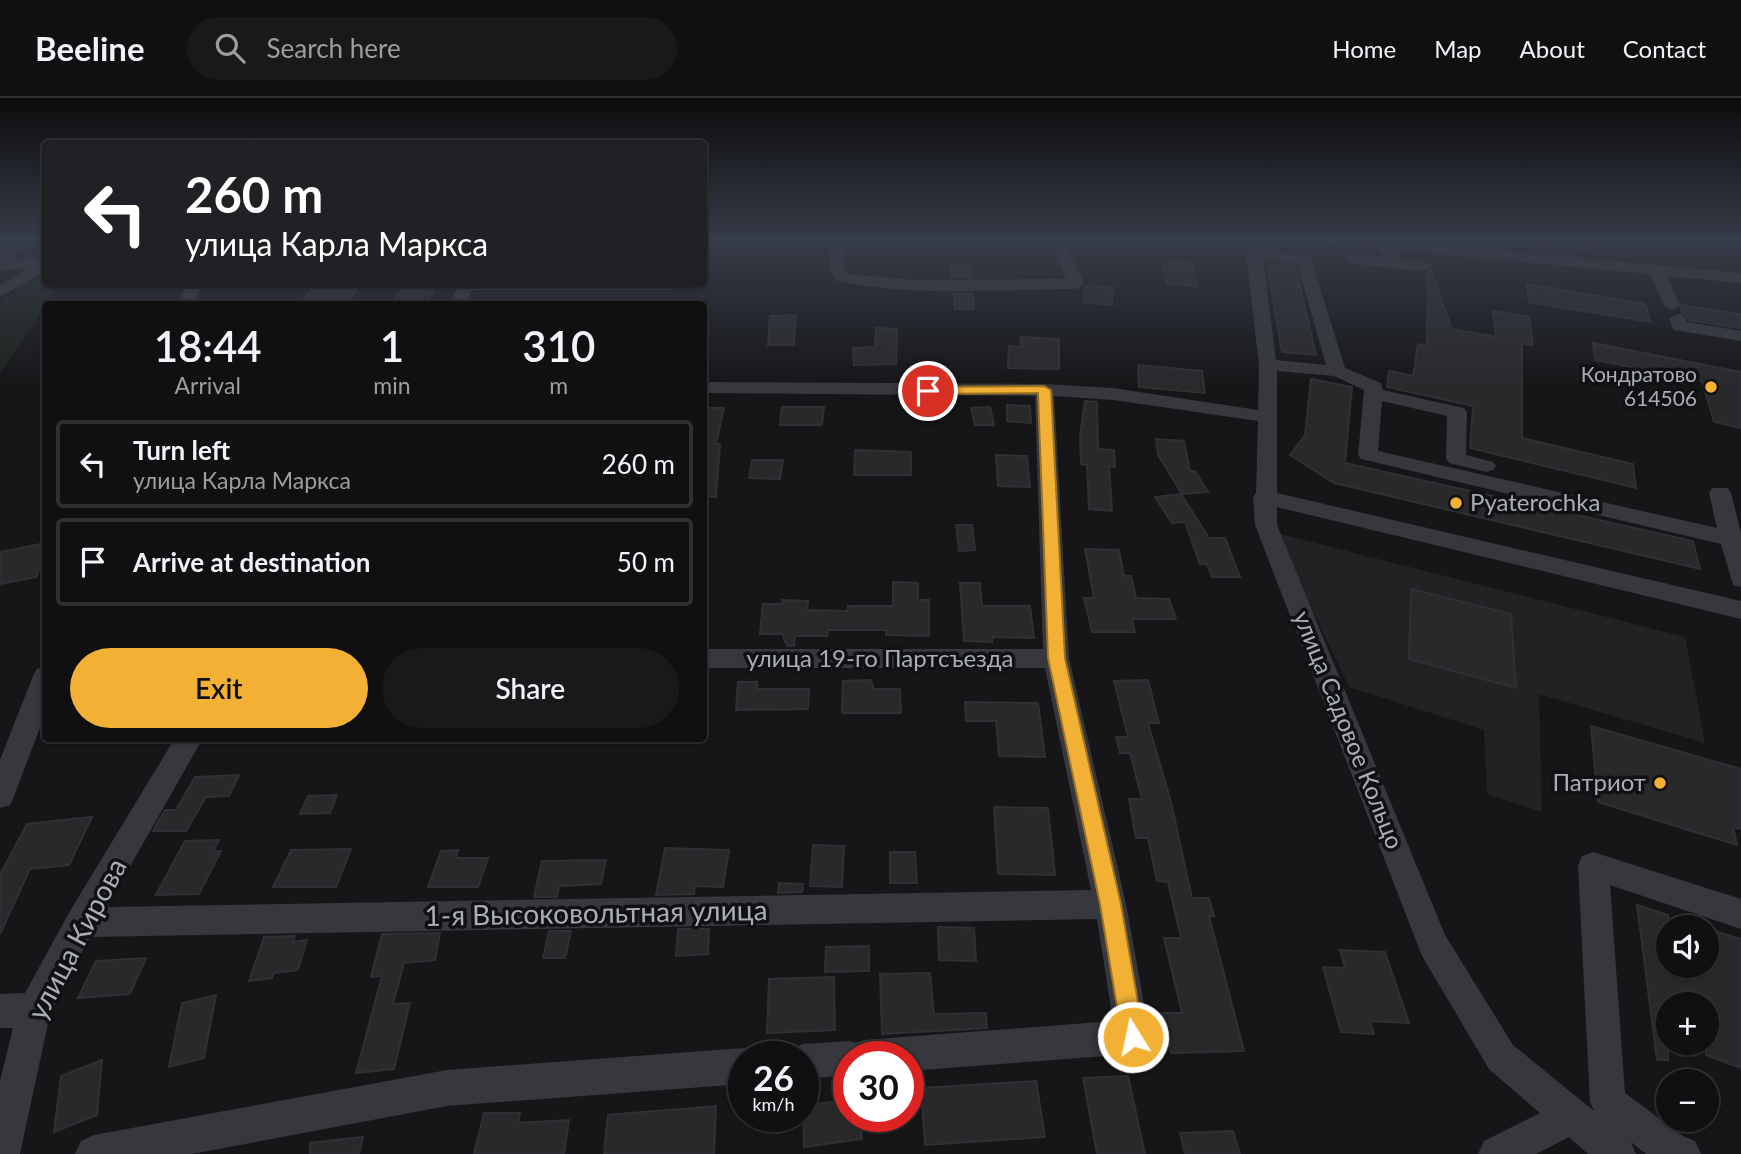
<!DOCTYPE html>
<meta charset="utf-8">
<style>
body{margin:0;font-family:Lato,sans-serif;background:#19191b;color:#f1f3f6;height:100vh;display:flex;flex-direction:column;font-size:26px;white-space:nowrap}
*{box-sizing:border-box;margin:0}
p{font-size:23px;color:#9c9d9f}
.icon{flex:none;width:38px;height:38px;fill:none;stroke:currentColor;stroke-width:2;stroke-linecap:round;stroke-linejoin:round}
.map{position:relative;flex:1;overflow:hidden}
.side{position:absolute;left:42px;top:203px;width:665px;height:441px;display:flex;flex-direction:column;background:#101012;border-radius:7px;box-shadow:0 2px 5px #0004,0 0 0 2px #303032}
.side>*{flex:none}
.guide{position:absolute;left:42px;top:42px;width:665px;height:147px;border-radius:7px;box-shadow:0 2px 5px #0004,0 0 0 2px #303032;background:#202124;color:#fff;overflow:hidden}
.buttons{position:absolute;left:1656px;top:817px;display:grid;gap:14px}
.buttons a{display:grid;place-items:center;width:63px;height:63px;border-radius:50%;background:#101012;box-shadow:0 2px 5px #0004,0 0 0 2px #303032;font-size:35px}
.speed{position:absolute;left:728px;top:943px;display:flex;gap:14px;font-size:35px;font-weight:700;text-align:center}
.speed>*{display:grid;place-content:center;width:91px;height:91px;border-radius:50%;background:#101012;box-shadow:0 2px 5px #0004,0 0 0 2px #303032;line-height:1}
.speed small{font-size:18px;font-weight:400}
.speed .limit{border:10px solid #d22;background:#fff;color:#111}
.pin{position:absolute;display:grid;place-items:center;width:60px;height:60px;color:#fff;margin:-30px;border:4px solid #fff;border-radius:50%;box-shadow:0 2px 7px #0007}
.me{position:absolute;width:77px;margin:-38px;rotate:350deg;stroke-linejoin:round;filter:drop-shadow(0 0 5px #0008)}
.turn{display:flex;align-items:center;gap:24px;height:147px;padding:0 28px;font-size:32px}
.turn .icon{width:91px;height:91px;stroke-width:2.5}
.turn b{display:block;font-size:49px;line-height:60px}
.eta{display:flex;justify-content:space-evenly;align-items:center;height:119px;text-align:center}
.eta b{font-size:42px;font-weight:600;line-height:49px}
.button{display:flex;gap:14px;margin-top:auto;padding:14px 28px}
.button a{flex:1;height:80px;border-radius:42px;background:#f2b134;color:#111;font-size:28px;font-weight:600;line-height:80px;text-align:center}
.button a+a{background:#19191b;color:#f1f3f6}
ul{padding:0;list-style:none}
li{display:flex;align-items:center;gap:21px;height:88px;margin:0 14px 10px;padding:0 14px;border:4px solid #303032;border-radius:7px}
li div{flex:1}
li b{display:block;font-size:26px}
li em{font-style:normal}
header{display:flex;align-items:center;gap:42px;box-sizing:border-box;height:98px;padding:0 35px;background:#101012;border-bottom:2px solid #303032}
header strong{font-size:33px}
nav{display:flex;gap:38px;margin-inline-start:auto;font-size:24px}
.search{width:490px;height:63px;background:#19191b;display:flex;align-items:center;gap:18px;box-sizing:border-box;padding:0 24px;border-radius:38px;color:#9c9d9f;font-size:26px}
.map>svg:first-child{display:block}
.built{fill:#222225}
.green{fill:#1c231d}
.building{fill:#29292c;stroke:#303034;stroke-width:2}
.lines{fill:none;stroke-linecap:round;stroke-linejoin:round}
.minor{fill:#37383d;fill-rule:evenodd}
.route{fill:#f2b134;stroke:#9d7322;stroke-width:2}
.poi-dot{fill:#f2b134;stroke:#111113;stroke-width:2.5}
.labels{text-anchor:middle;stroke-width:7;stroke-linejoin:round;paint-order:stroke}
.far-poi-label{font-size:21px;fill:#a8adb8;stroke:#111113;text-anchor:end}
.poi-label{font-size:24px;fill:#a8adb8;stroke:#111113;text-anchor:start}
.street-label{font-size:24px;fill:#a8adb8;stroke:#111113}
.near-street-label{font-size:28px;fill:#a8adb8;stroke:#111113}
</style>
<header>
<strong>Beeline</strong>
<div class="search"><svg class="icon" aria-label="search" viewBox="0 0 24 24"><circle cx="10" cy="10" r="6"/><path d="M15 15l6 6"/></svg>Search here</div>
<nav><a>Home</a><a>Map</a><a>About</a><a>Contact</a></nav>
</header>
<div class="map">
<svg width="1741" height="1056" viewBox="0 0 1741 1056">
<rect width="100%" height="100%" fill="#161618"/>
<!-- built -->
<g class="built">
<path d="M1467,142H1597L1606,156L1468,143Z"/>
<path d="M1276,435L1685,539L1705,645L1539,596L1542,714L1487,696L1484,632L1349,589Z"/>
</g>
<!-- green -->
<path class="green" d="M45,179L46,186H60L0,275V206L28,181Z"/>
<!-- building -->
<g class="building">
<path d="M1163,164L1192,165L1197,188L1167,186Z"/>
<path d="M1267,164L1295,167L1316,257L1282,254Z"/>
<path d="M950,166H971L972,179H952Z"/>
<path d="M1431,172L1452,231L1496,239L1493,213L1529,219L1533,247L1522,245V340L1633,366L1636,390L1470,350L1473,308L1387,289L1389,273L1413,278L1418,246L1427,248L1428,173Z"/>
<path d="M316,186H361L346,206H300Z"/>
<path d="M404,186H437L425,206H391Z"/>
<path d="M1527,186L1645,206L1651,224L1529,204Z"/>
<path d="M1086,187L1113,190L1112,207L1083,204Z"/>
<path d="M954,196H973L974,211H955Z"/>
<path d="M1682,207L1741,216V230L1689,222L1686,216L1681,214Z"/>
<path d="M796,217L794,247H768L770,218Z"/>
<path d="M876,230L897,231L896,266L854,267L853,250L875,249Z"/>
<path d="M1021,239L1059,241V271L1008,270L1009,248L1021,249Z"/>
<path d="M1593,245L1741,274V330L1714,324L1702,283L1595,262Z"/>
<path d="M1138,267L1202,273L1205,295L1139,289Z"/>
<path d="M1311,281L1352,289L1345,365L1693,443L1700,471L1334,385L1290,357L1305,337Z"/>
<path d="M1085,303L1097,304L1098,351L1114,352L1115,369L1109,368L1112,413L1089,411L1087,367L1081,366L1080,338Z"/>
<path d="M1007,307L1030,308L1031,325L1007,323Z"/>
<path d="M782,309H824L822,327H780Z"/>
<path d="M990,309L994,327H975L971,310Z"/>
<path d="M704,310H724L716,346H720L716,399L704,398Z"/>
<path d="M1156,341L1184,343L1190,373H1195L1208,394L1182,396L1158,357Z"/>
<path d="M855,352L911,354V377H854Z"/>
<path d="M996,357L1027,358L1030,389L998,388Z"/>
<path d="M752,362H783L780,381L749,380Z"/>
<path d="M1181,396L1209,440H1225L1240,479H1212L1207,466H1200L1185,424L1172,425L1155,399Z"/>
<path d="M956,427H972L975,452L959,453Z"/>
<path d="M46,445V456L36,479L0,486V454Z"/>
<path d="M1085,451L1119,452L1124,478H1131L1136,500L1169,501L1176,521H1132L1135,534H1092L1084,500H1094Z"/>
<path d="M893,484L918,485V502H929V538L886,537V532H828L827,538H795L794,548H787L782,536H760L763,506H782V502L808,503L807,512L848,513V508H893Z"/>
<path d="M960,485H980L982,508H1030L1034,540L992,539V544L964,543Z"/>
<path d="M1411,491L1511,516L1516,590L1409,561Z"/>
<path d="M871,582L874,591H900L901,615H842L843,583Z"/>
<path d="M1148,582L1159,625H1148L1171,704L1192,800H1209L1214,818H1209L1244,953L1171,955L1162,915H1182L1164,840H1181L1168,784L1157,783L1148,740H1136L1129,701H1142L1130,655H1120L1116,639H1128L1114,583Z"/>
<path d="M738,584H757V591H809L808,611L736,612Z"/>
<path d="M965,604L1038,605L1045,659L999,658L996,623H966Z"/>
<path d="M1591,628L1741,671V731L1733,729L1737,747L1598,704Z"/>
<path d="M239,677L229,698L206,699L186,733H153L165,712H176L195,679Z"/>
<path d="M337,697L330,715L300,716L308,698Z"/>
<path d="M994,709L1048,710L1055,777L998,776Z"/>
<path d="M92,719L69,767L30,771L0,836V777L27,726Z"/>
<path d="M219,742L213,753H221L199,796L156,797L185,743Z"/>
<path d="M813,747L844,748L842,789L810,788Z"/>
<path d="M665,750L729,752L723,789L695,788L694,796L656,797Z"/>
<path d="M351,751L336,789H273L291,752Z"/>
<path d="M458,752L456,760H488L478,789H428L441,753Z"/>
<path d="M890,754H915L917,785H890Z"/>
<path d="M606,762L601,786L559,788L557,799H534L542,763Z"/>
<path d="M779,785L803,786L802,794L778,795Z"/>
<path d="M1637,807L1668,817V868H1706V830L1741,841V970L1706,957V906H1668V962H1657Z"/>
<path d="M938,829L974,830L976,863L939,862Z"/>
<path d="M678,831H709L708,856L676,858Z"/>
<path d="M549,833H571L565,860H543Z"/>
<path d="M440,835L435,862L404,865L393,906L410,905L394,971L356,975L382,878L371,879L382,836Z"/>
<path d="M295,838L293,844L307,842L298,872L274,875L272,880L249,883L264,839Z"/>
<path d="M869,848V873L825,874L826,849Z"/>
<path d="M1340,852L1385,854L1409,925L1370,923L1374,936L1341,934L1323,869L1345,870Z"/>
<path d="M146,860L130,896L78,900L96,863Z"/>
<path d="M930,875L934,916L986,915L987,930L882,936L880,876Z"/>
<path d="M834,879L835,932L767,935L769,881Z"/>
<path d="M216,897L204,960L169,969L182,905Z"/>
<path d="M102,962L97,1017L54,1034L61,978Z"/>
<path d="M1128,978L1145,1056H1097L1083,980Z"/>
<path d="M1036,983L1045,1039L925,1047L921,990Z"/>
<path d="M849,1002V1018H860L862,1041L804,1049L803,1008Z"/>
<path d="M716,1008L714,1056H604L608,1017Z"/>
<path d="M484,1015H520L518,1025L569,1022L564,1056H474Z"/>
<path d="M1233,1033L1240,1056H1185L1180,1035Z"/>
<path d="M363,1039L359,1056H310V1045Z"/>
</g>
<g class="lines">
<!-- minor -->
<g class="minor">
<path d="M16,142H32L12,161L46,159V173L0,199V187L29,170L0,172V156Z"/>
<path d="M830,142H846L844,169L847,176L915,182L1066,181L1049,142H1064L1084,186L1076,191C1001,191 908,200 835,182C827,169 829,158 830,142Z"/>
<path d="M1255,142H1269L1272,149L1269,152L1310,158L1345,270L1381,285L1383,292L1464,310L1467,314L1466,357L1493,364L1496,368L1493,372L1486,374L1449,365L1446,361L1447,318L1382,303L1378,353L1717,430L1709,395L1712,390H1728L1731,395L1741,435V489L1733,487L1721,446L1361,361L1358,357L1364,292L1334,278L1277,273V395L1741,503V521L1277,409V427L1445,837L1513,947L1594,1013L1590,1004L1578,768L1582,758L1593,754L1741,801V831L1610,787L1625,995L1683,1038L1695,1043L1701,1056H1646L1631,1044L1636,1056H1588L1569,1039L1536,1056H1478L1484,1043L1540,1015L1489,971L1422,858L1255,427L1253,399L1256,395L1258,323L1113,302L1054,298L1069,560L1126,806L1150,939L1145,951L1133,956L908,973V959H849V977L803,981V959H788L791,952L803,946L849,943L855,945L864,942L1113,923L1097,821L90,839L50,916L20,1056H0V983L13,930H0V896L25,895L70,813L175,640H203L107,809L1091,792L1045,570H704V551H1043L1035,298L704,295V284L1044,286L1113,290L1258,312L1259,267L1246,155L1256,147ZM1263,161L1297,165L1326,267L1276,262Z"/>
<path d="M1325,142H1389L1741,175V185L1667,178L1680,207L1672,212L1664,207L1650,176L1396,152L1400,161L1424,163L1432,168L1424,173L1354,166L1348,164L1346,161L1348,158L1384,159L1380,151L1333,147Z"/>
<path d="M186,186H202L194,206H178Z"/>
<path d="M461,186H679L680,187L672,192H473L464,206H448Z"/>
<path d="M1678,216L1684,217L1687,224L1741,233V243L1674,232L1669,221Z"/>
<path d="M46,568V614L14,698L10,707L0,710V662L33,578L37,571Z"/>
<path d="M744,950L756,956L758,959H744V986L447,1008L192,1056H75L81,1043L94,1037L447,972Z"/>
</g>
</g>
<!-- sky -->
<linearGradient id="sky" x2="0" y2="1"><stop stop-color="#0c0c0d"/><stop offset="0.49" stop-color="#363c48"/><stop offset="1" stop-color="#363c48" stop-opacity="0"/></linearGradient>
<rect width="1741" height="289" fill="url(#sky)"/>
<!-- route -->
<path class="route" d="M1044,288L1051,292L1065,560L1121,806L1144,939L1141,947L1133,950L1125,947L1122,939L1100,806L1048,560L1038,295L928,296L922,293L928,289Z"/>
<!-- markers -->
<g class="poi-dot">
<circle cx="1711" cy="289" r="7"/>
<circle cx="1456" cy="405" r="7"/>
<circle cx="1660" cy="685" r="7"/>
</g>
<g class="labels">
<!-- far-poi labels -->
<g class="far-poi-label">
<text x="1697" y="284">Кондратово<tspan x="1697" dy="24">614506</tspan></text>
</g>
<!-- poi labels -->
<g class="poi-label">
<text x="1470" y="413">Pyaterochka</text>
<text x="1646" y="693" text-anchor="end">Патриот</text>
</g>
<!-- street labels -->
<g class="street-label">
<text x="880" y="569">улица 19-го Партсъезда</text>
<text transform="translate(1348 632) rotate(68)" y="8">улица Садовое Кольцо</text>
</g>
<!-- near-street labels -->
<g class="near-street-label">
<text transform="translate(596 815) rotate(-1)" y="10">1-я Высоковольтная улица</text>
<text transform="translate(77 841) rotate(-62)" y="10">улица Кирова</text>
</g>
</g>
</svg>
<div class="buttons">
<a><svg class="icon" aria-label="sound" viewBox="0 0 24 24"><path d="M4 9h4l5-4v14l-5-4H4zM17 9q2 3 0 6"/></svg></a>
<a>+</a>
<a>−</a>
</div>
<div class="speed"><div>26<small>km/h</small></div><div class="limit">30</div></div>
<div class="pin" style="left:928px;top:293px;background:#d93025"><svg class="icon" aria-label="arrive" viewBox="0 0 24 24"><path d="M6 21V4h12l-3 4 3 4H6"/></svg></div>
<svg class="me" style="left:1133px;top:939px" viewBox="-20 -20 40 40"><circle r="17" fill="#f2b134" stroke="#fff" stroke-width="3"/><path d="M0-11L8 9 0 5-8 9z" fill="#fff"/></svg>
<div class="guide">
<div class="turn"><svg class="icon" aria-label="left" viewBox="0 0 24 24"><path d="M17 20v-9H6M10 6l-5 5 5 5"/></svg><div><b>260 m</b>улица Карла Маркса</div></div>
</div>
<section class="side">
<div class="eta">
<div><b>18:44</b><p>Arrival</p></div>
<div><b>1</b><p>min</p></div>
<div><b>310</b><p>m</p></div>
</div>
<ul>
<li><svg class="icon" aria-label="left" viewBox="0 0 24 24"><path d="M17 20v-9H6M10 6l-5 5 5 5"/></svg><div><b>Turn left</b><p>улица Карла Маркса</p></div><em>260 m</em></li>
<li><svg class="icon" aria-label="arrive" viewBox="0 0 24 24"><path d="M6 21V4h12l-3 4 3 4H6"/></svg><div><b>Arrive at destination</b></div><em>50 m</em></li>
</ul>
<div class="button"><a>Exit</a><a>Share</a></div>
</section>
</div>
